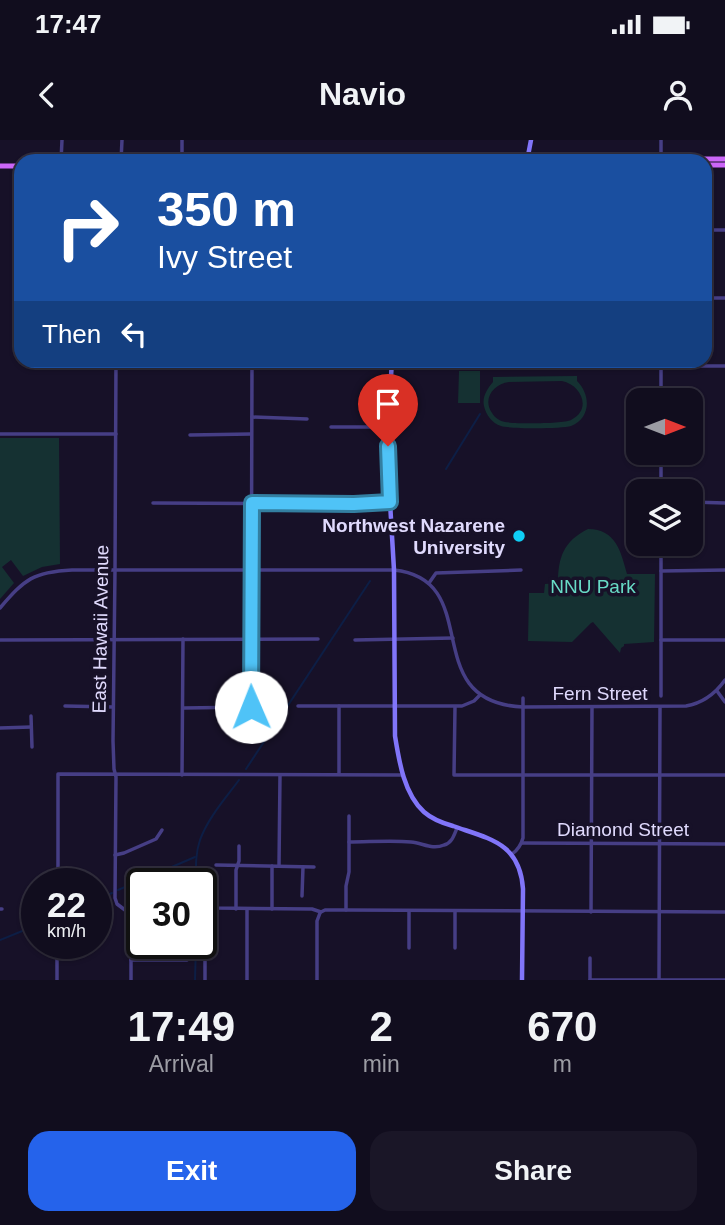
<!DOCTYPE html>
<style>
body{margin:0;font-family:Helvetica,sans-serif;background:#1a1627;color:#f1f3f6;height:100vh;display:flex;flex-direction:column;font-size:26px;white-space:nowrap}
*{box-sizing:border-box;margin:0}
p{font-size:23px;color:#9c9ca4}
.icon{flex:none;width:38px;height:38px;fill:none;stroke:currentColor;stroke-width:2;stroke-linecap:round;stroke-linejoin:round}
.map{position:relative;height:840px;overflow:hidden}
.side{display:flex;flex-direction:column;background:#110d1e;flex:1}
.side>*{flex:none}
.top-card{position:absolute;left:14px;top:14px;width:698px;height:214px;border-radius:21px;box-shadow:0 2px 5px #0004,0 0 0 2px #302d3c;background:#1a4fa0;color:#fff;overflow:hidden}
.needle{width:46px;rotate:90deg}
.controls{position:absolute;left:626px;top:248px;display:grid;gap:14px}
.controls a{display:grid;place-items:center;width:77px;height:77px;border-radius:14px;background:#110d1e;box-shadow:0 2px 5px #0004,0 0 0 2px #302d3c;font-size:35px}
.speed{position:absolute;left:21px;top:728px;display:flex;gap:14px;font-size:35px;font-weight:700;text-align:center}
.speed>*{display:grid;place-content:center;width:91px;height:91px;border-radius:50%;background:#110d1e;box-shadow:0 2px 5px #0004,0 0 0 2px #302d3c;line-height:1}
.speed small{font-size:18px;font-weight:400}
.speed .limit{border:4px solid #111;border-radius:10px;background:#fff;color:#111}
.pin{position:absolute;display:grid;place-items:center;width:60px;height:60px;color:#fff;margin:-72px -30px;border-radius:50% 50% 50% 0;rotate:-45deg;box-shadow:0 0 7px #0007}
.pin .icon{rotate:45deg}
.me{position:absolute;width:77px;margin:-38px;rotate:359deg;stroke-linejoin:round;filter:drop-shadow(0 0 5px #0008)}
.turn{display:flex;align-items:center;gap:24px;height:147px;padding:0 28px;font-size:32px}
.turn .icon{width:91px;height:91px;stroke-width:2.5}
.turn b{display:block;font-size:49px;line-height:60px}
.then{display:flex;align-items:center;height:66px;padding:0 28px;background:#0003;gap:14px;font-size:26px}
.eta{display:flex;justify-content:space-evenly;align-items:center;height:119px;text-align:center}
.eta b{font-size:42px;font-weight:700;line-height:49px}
.button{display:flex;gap:14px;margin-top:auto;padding:14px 28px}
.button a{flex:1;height:80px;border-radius:21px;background:#2563eb;color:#fff;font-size:28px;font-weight:700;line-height:80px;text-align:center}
.button a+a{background:#1a1627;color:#f1f3f6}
.status{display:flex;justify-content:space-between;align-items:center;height:49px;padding:0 35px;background:#110d1e;direction:ltr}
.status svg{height:19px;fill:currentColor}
header{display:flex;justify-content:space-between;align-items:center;height:91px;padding:0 28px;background:#110d1e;font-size:32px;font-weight:700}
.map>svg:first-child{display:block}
.green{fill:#153132;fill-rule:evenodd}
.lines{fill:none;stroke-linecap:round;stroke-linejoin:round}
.stream{stroke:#0d1e45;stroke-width:2}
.minor{stroke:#463e85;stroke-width:3.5}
.tertiary{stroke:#463e85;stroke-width:3.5}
.secondary{stroke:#8175f9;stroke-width:4.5}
.primary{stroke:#cb66f8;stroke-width:5}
.route-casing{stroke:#337fa1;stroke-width:18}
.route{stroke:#4fc3f7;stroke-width:12}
.poi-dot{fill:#0fcef5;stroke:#171128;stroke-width:2.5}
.labels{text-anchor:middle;stroke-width:7;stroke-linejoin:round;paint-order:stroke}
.poi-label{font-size:19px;font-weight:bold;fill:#e0dafd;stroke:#171128;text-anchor:end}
.park-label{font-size:19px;fill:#68dbc6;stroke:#171128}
.street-label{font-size:19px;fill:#e0dafd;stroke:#171128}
</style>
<div class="status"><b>17:47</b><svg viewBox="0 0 49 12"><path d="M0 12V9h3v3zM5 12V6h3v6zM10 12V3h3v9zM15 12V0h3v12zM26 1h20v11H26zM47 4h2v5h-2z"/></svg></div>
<header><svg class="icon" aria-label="back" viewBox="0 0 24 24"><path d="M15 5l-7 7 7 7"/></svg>Navio<svg class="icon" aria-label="person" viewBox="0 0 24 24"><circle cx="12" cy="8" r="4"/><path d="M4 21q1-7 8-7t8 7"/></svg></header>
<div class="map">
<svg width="725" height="840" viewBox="0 0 725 840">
<rect width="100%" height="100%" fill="#171128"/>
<!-- green -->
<g class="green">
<rect x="461" y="221" width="66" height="8"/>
<path d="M459,231H480V263H458Z"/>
<path d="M577,236V241C591,255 591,278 571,286C562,289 510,289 501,286C492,283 486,275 484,266C482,257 487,249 493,242V237ZM562,241C582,245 592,270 571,280C563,284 515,284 505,282C500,281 495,278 492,273C482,258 494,244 509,242Z"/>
<path d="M0,298H59L60,424L42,427L23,436L11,420L2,427L14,443L0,459Z"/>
<path d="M588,389C616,389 621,412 627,434H655L654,502L624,504V506L621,508L620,513L593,482L591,483L572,502L528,501L529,453H544L545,444L558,443C558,417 564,401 588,389Z"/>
</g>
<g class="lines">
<!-- stream -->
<g class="stream">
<path d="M446,329L480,274"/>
<path d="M246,629L370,441"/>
<path d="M196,744C196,729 195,714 200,700C208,678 225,659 239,640"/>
<path d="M118,750L195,717"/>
<path d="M96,760L112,753"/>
<path d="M0,800L37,785"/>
<path d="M195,840L196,803"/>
</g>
<!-- minor -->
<g class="minor">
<path d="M121,21L122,0"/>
<path d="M182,21V0"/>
<path d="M661,21V0"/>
<path d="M705,90H725"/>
<path d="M705,158H725"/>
<path d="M378,220L383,227H390"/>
<path d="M661,220V261"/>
<path d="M186,226L303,225"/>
<path d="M392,226H452"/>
<path d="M661,226H725"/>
<path d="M252,277L307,279"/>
<path d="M331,287H388"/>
<path d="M0,294H116"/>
<path d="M190,295L251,294"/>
<path d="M661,313V352"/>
<path d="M691,362L725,363"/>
<path d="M153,363L354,364L390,362"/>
<path d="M661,404V556"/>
<path d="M115,430L113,601L114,629L116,637L115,758L117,764L129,773L131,778V840"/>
<path d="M661,431L725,430"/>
<path d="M429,443L436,433L521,430"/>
<path d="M0,500L318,499"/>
<path d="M355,500L453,498"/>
<path d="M661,500H725"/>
<path d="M717,551L725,562"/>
<path d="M65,566L113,567"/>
<path d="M298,566H462L474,561L480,555"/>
<path d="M251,567L252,220"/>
<path d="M455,567L454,635H725"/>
<path d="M184,568L251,567L274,569"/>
<path d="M31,576L32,607"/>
<path d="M0,588L31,587"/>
<path d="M339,634V566"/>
<path d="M182,635L183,499"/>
<path d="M349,702C369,702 391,700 411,702C423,703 432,710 444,705C452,703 454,695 457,688"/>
<path d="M522,703L725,704"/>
<path d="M512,714C518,710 521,705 523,698V558"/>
<path d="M115,715L124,713L156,699L162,690"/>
<path d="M216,725L314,727"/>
<path d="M279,726L280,635"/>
<path d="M58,744V634L403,635"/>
<path d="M302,756L303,727"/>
<path d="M0,769H2"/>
<path d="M236,769V730L239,721V706"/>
<path d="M247,769V840"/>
<path d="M272,769V726"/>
<path d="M346,770V746L349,732V676"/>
<path d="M591,772L592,567"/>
<path d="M131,785H142"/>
<path d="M409,808V771"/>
<path d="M455,808V771"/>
<path d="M590,818V840"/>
<path d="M131,820H187L186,803"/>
<path d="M57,840V803"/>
<path d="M205,840V767L217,768L312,769L321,772L325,770H346L725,772"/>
<path d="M317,840V781L320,773"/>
<path d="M590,840H725"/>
<path d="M659,840L660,567"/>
</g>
<!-- tertiary -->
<g class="tertiary">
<path d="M61,21L62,0"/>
<path d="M115,430L116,220"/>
<path d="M0,468C25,439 33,432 72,430H394C487,440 415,562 523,567L686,566C703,563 715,554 725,540"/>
</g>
<!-- secondary -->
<g class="secondary">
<path d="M527,21L531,0"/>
<path d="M392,220L388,287L390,362L394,430L395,596C399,621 404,654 424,672C432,679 442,683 453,686C490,699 520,703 523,749L522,840"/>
</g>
<!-- primary -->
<g class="primary">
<path d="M337,21H417"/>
<path d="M518,21H535"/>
<path d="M663,21L666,19H725"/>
<path d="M705,25H725"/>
<path d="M0,26H21"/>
</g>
</g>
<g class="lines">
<defs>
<path id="route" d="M251,567L252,363L354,364L390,362L388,306"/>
</defs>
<!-- route casing -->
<use href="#route" class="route-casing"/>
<!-- route -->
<use href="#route" class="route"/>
</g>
<!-- markers -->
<circle class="poi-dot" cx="519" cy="396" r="7"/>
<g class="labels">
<!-- poi labels -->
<g class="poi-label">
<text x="505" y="392">Northwest Nazarene<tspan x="505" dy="22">University</tspan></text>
</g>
<!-- park labels -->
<g class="park-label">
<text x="593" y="453">NNU Park</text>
</g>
<!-- street labels -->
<g class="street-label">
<text transform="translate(100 489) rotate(-89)" y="7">East Hawaii Avenue</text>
<text x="600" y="560">Fern Street</text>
<text x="623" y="696">Diamond Street</text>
</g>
</g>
</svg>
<div class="controls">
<a><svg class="needle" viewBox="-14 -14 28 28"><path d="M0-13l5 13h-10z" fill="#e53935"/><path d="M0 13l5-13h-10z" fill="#9c9ca4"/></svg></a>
<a><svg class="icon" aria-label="layers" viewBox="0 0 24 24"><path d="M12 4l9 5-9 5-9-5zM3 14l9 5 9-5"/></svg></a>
</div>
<div class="speed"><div>22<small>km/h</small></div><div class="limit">30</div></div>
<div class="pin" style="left:388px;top:306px;background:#d93025"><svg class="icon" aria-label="arrive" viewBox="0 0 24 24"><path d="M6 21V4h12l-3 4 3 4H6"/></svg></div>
<svg class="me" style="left:251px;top:567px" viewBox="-20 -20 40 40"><circle r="19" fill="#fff"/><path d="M0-13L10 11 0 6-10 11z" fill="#4fc3f7"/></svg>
<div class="top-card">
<div class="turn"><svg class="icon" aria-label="right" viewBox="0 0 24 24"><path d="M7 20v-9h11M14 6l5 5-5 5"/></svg><div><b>350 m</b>Ivy Street</div></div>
<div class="then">Then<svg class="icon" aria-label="left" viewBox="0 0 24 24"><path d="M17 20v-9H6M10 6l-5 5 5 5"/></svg></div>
</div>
</div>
<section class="side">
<div class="eta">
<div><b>17:49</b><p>Arrival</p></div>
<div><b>2</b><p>min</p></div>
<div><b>670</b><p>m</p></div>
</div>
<div class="button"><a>Exit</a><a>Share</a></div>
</section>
